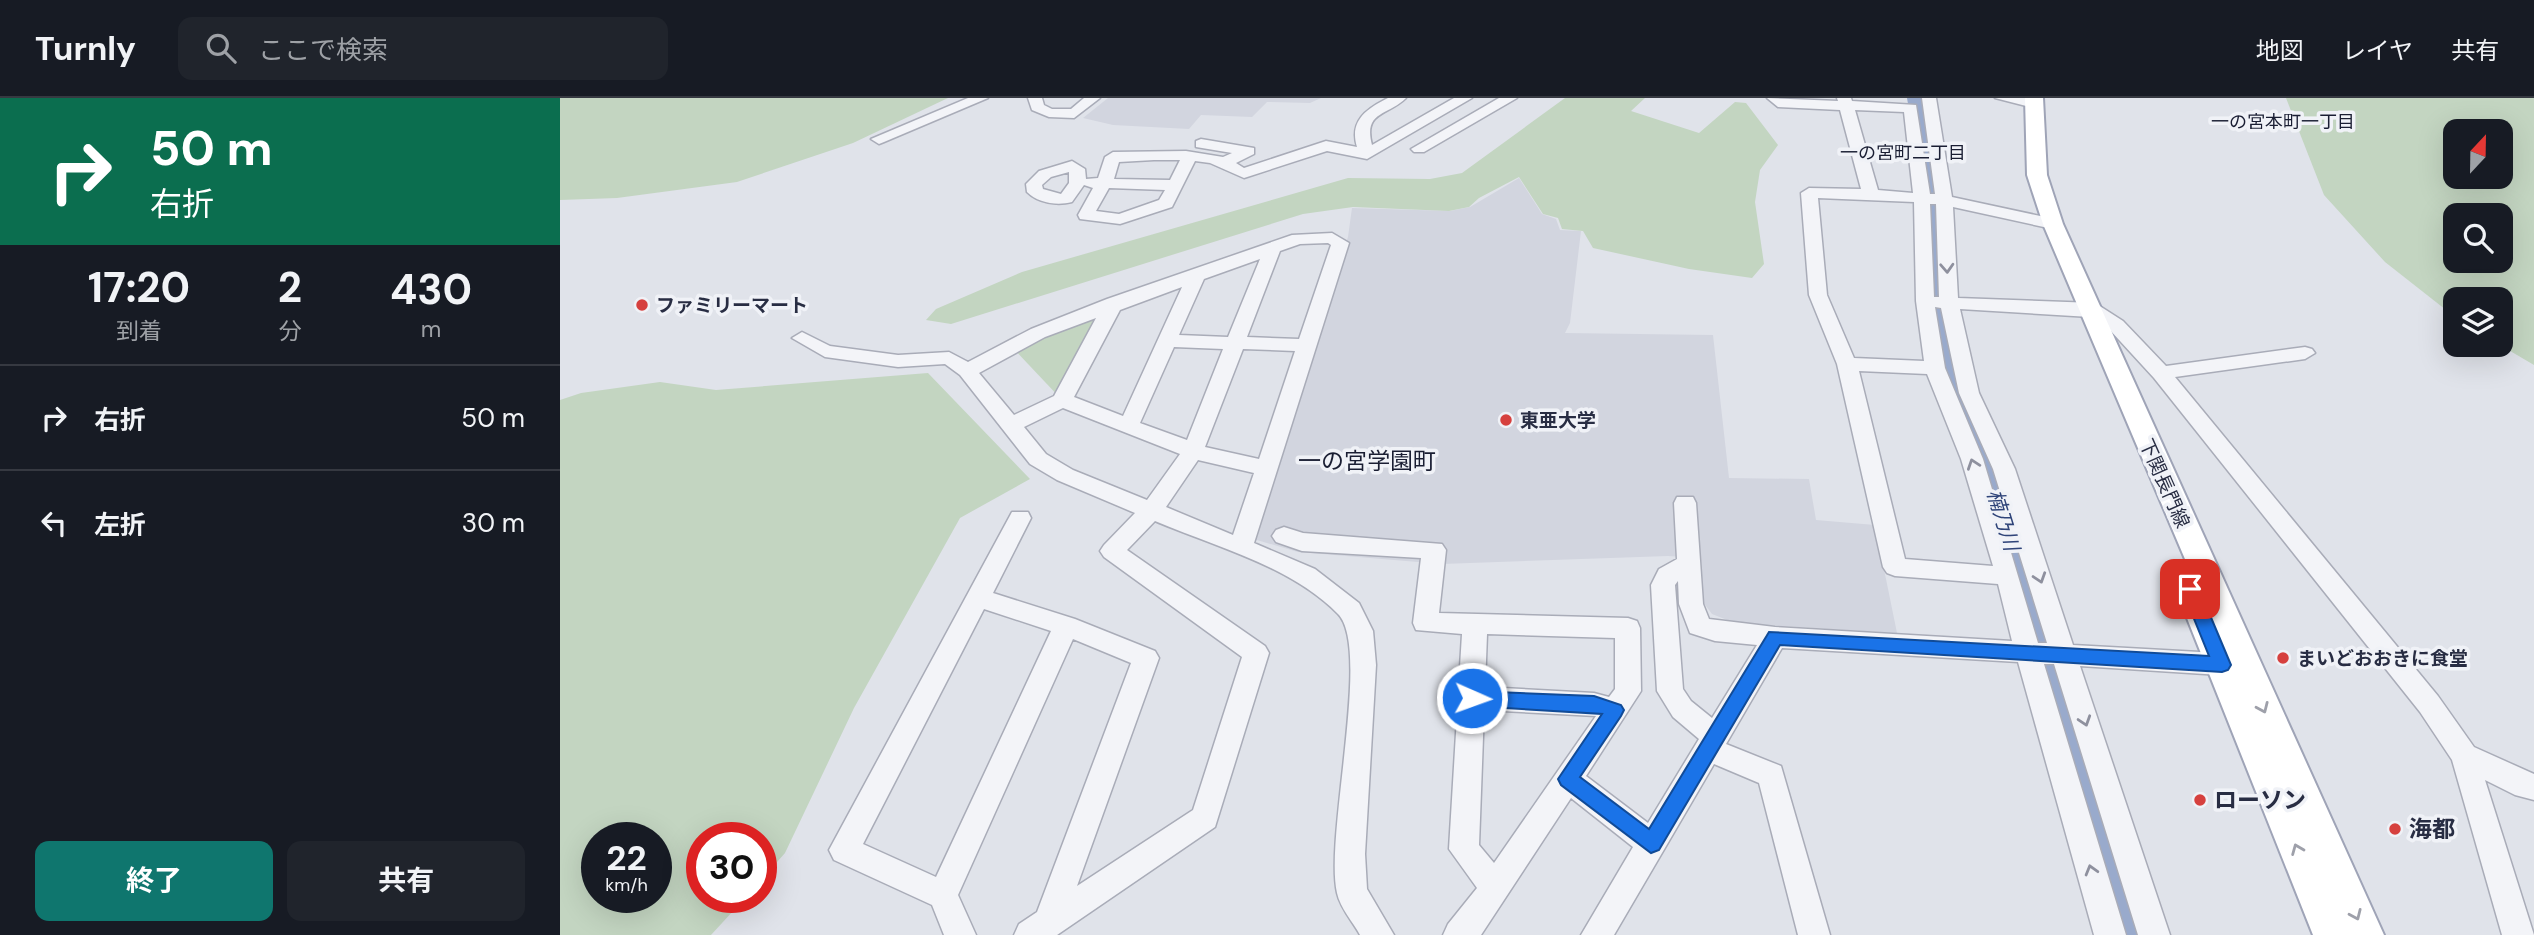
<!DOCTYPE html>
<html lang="ja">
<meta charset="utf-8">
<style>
body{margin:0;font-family:"DM Sans","Noto Sans JP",sans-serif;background:#20242c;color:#f1f3f6;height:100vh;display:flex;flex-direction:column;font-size:26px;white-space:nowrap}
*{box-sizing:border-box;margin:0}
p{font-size:23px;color:#9ea1a6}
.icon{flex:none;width:38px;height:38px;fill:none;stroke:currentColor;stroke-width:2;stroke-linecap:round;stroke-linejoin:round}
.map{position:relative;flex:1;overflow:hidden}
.panel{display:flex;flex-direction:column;background:#171b24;width:560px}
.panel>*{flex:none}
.hud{background:#0b6e4f;color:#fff;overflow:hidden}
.needle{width:46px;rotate:22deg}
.tools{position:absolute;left:1883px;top:21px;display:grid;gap:14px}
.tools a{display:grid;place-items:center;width:70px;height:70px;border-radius:14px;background:#171b24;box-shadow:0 7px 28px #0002;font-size:35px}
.speed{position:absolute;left:21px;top:724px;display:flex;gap:14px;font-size:35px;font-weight:700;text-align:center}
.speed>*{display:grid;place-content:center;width:91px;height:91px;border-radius:50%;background:#171b24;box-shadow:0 7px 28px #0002;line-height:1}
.speed small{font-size:18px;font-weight:400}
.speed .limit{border:10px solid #d22;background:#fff;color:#111}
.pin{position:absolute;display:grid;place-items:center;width:60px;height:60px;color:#fff;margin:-30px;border-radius:14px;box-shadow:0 4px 10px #0006}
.me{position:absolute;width:77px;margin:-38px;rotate:92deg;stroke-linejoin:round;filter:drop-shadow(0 0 5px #0008)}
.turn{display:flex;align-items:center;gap:24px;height:147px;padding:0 35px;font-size:32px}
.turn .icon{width:91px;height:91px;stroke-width:2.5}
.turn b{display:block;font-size:49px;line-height:60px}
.eta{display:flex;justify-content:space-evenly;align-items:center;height:119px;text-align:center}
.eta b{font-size:42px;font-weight:700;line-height:49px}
.primary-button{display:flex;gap:14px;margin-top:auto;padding:14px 35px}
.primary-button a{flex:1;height:80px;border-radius:14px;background:#0f766e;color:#fff;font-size:28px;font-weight:700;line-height:80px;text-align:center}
.primary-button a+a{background:#20242c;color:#f1f3f6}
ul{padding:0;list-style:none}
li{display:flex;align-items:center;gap:21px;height:105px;padding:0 35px;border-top:2px solid #363941}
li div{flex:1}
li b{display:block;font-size:26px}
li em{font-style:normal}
header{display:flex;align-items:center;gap:42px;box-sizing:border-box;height:98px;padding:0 35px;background:#171b24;border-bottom:2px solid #363941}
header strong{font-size:33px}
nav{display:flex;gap:38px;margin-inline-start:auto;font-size:24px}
.search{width:490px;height:63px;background:#20242c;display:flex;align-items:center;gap:18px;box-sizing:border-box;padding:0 24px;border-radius:14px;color:#9ea1a6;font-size:26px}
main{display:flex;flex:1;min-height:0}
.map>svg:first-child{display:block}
.built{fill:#d2d5df}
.green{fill:#c3d5c1;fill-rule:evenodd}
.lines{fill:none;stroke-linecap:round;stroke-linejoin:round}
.river{fill:#9ac;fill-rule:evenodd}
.minor-casing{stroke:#a9acb8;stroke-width:3}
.major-casing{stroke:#9fa4b7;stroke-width:4}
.minor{fill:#f3f4f8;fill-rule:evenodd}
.major{fill:#fff;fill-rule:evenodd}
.oneway{stroke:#8e909e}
.oneway2{stroke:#9ea0aa}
.route{fill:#1a73e8;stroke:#114b97;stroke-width:2}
.poi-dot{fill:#d6403e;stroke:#f0f2f7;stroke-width:2.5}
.labels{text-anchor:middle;stroke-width:7;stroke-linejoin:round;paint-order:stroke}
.far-neighbourhood-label{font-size:18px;fill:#1a1e33;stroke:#f0f2f7}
.poi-label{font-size:19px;font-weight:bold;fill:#282d43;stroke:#f0f2f7;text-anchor:start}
.street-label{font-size:19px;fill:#282d43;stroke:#f0f2f7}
.water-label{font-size:21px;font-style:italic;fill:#2f4479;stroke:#f0f2f7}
.quarter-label{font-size:23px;fill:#1a1e33;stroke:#f0f2f7}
.near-poi-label{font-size:23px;font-weight:bold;fill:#282d43;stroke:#f0f2f7;text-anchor:start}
</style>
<header>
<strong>Turnly</strong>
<div class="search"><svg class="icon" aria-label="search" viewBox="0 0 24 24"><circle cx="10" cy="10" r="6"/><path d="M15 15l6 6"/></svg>ここで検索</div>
<nav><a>地図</a><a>レイヤ</a><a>共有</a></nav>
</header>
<main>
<section class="panel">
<div class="hud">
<div class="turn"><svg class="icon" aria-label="right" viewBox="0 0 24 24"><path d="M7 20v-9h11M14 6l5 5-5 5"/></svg><div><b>50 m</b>右折</div></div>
</div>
<div class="eta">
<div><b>17:20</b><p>到着</p></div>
<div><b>2</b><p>分</p></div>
<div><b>430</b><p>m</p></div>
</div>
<ul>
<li><svg class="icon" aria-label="right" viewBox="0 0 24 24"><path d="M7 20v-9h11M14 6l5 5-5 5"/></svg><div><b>右折</b></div><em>50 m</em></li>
<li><svg class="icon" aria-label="left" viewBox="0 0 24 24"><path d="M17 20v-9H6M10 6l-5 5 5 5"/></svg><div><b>左折</b></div><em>30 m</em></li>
</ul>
<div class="primary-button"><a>終了</a><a>共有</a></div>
</section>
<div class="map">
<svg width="1974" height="837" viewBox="0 0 1974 837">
<rect width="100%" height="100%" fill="#e0e3ea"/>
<!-- built -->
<g class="built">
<path d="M548,0H761L750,5L707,4L692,19L641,17L629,31L553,27L523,20Z"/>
<path d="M959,80L982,116L996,121L1000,132L1021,133L1010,225L1005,235L1153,237L1169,380L1249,381L1256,422L1315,427L1337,535L1175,525L1152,516L1143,504L1141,460L1108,458L882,466L738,454L690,440L788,139L792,110L890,113L910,109Z"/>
</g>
<!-- green -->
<g class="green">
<path d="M0,0H388L293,45L177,84L57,100L0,102Z"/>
<path d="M1005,0H1085L1071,13L1139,35L1175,4L1186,5L1218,47L1200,72L1195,104L1204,166L1192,180L1129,171L1033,150L1023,133L1002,131L998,120L983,116L959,79L919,100L909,109L889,113L793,109L743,116L391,226L366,222L376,211L462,174L788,80L870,81L902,75Z"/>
<path d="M1726,0H1974V267L1940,247L1941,201H1895V219L1825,164L1764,97ZM1895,33H1941V79H1895ZM1895,117H1941V163H1895Z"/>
<path d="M554,205L502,302L452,249Z"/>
<path d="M368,275L470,381L400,420L294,610L225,755L201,782V740H142V800H185L151,837H0V302L21,295L100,284L156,292ZM96,740V800H37V740Z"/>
</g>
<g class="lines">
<!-- river -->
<path class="river" d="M1347,0H1365C1384,88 1377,183 1398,267C1406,295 1419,321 1433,346L1591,837H1553L1407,346C1394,321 1381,295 1374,267C1354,182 1364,88 1347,0Z"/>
<defs>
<g id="minor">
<path d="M408,0H428L324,44L319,46L311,41Z"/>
<path d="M468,0H482L484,7L492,11H511L524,0H540L514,20L489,19L472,12Z"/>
<path d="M828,0H846C828,18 803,13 812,47L894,0H912L807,61L767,53L684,80L650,65L635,63L612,109L560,126L520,121L518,117L533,90L524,87L512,104C497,108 478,105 467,94L466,86L479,73L512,63L525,71L526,81L538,80L545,59L553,54L626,53L663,59L672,55L636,49V43L641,41L694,50V56L676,65L684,70L766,43L797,49C789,23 806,11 828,0ZM594,62H620L610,82L554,81L559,64ZM509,74V85L501,96L483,91L482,87L491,79ZM549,90L605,92L599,102L559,116L536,113Z"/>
<path d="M939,0H957L864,54H854L851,51Z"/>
<path d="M1207,0L1278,3L1277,0H1291L1292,3L1356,7L1370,96H1375L1362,0H1376L1392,99L1499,122L1501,126L1493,131L1393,109L1398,200L1535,205L1563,223L1606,268L1745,249L1752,251L1755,255L1745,261L1615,279L1878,598L1914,649L1974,676V702L1955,697L1925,682L1974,837H1942L1892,662L1860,614L1594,280L1549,231L1530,219L1400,211L1419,295L1455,371L1513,547L1676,556L1685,559L1689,567L1685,575L1676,578L1520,568L1610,837H1578L1494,566H1484L1566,837H1534L1458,564L1222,550L1166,646L1221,668L1270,837H1238L1199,685L1154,666L1054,837H1021L1073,749L1011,700L921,837H883L888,826L917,790L889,751L902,536L856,532L853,525L861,460L742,453L716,444L712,438L716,432L724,429L743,435L882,446L886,452L879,515L1068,520L1077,523L1080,530L1081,593L1026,678L1088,725L1139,641L1113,619L1097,593L1091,487L1099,471L1117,461L1114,405L1117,399H1133L1136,405L1143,506L1149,521L1215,529L1452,543L1438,486L1335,478L1327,475L1323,469L1277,266L1249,197L1241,95L1249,90L1301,91L1280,12L1218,9ZM1295,12L1344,14L1353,95L1318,92ZM1258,100L1354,104L1356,203L1364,263L1294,260L1267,197ZM1370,106H1376L1379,199H1374ZM1375,209L1381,210L1399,295L1433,371L1487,545H1478L1423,361L1385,270ZM1299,273L1367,276L1401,361L1433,468L1345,461ZM1118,483L1119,506L1130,535L1155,543L1197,547L1152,620L1131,603L1123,591L1115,487ZM927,536L1055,540V591L1049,599L1034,595L925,589ZM924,612L1036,618L934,765L919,747Z"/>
<path d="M1435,0H1465L1481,6L1474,10Z"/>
<path d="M772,135L789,145L694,445L755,471L799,505L813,533L816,567L805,756L807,791L834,837H800C793,824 780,810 777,795C764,739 812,550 778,516C731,468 656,449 595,423L567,452L705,548L709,555L655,729L497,837H454L459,826L477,814L571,565L513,541L398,797L416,837H384L372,807L274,762L269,752L452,414H468L471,420L433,495L515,521L595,553L599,560L517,788L633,712L682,559L544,459L540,453L544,447L575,415L497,382L470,366L400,277L385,266L338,269L265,259L232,240L242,234L270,248L338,257L389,254L408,264L471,231L547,201L732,137ZM768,145L771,147L739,241L687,239L720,153L740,146ZM700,161L668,239L619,237L644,181ZM622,189L563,318L514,299L560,212ZM536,220L494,298L454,317L419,275L485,239ZM614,249L663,251L627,342L580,325ZM683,251L735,253L699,361L645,349ZM503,310L620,356L587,402L513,372L486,356L464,329ZM638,362L694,375L673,437L606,409ZM424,511L491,533L376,779L303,746Z"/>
</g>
<path id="major" d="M1465,0H1483L1487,77L1503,126L1824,837H1753L1615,490L1619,482L1633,480L1483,126L1467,77Z"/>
</defs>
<!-- minor casing -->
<use href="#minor" class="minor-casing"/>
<!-- major casing -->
<use href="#major" class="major-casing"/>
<!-- minor -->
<use href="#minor" class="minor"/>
<!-- major -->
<use href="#major" class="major"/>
</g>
<!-- one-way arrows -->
<defs><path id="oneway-chevron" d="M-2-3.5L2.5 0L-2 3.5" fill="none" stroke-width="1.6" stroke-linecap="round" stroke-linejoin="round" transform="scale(1.75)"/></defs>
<g class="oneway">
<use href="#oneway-chevron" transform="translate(1387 170) rotate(87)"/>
<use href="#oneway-chevron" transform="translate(1413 366) rotate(-109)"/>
<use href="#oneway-chevron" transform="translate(1480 480) rotate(72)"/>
<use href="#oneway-chevron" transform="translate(1525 623) rotate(72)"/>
<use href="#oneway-chevron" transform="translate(1531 772) rotate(-106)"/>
</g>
<g class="oneway2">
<use href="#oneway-chevron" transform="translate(1703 610) rotate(66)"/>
<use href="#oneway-chevron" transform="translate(1737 751) rotate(-112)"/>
<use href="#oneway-chevron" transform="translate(1796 817) rotate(66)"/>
</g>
<!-- route -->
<path class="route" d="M1630,484L1639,491L1671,567L1668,572L1662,574L1220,547L1099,752L1091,755L1001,687L998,681L1042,616L912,608L905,606L903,600L905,595L912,593L1034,598L1061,607L1064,612L1061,618L1020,679L1089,731L1209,534L1649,558L1622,491Z"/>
<!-- markers -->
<g class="poi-dot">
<circle cx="82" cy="207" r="7"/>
<circle cx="946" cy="322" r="7"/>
<circle cx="1723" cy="560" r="7"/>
<circle cx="1640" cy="702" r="7"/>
<circle cx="1835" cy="731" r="7"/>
</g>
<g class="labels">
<!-- far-neighbourhood labels -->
<g class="far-neighbourhood-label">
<text x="1723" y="30">一の宮本町一丁目</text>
<text x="1343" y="61">一の宮町二丁目</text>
</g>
<!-- poi labels -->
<g class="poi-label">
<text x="96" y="214">ファミリーマート</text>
<text x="960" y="329">東亜大学</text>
<text x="1737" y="567">まいどおおきに食堂</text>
</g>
<!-- street labels -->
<g class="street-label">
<text transform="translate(1605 385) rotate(66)" y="7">下関長門線</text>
</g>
<!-- water labels -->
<g class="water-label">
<text transform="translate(1443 422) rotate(73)" y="7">楠乃川</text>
</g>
<!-- quarter labels -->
<g class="quarter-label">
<text x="807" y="371">一の宮学園町</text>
</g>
<!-- near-poi labels -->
<g class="near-poi-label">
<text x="1654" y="710">ローソン</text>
<text x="1849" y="739">海都</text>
</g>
</g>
</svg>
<div class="tools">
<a><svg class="needle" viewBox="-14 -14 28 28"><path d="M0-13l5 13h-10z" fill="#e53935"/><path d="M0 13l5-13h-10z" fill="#9ea1a6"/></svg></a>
<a><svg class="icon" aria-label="search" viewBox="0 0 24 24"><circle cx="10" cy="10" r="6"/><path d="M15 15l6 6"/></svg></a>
<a><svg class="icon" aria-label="layers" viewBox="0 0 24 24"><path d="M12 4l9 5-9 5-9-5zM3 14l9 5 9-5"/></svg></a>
</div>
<div class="speed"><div>22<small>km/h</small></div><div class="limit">30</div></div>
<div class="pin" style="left:1630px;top:491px;background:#d93025"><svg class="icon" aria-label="arrive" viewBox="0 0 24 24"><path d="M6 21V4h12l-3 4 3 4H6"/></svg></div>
<svg class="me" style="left:912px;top:600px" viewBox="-20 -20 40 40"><circle r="17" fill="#1a73e8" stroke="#fff" stroke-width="3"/><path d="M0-11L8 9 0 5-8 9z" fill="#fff"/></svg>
</div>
</main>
